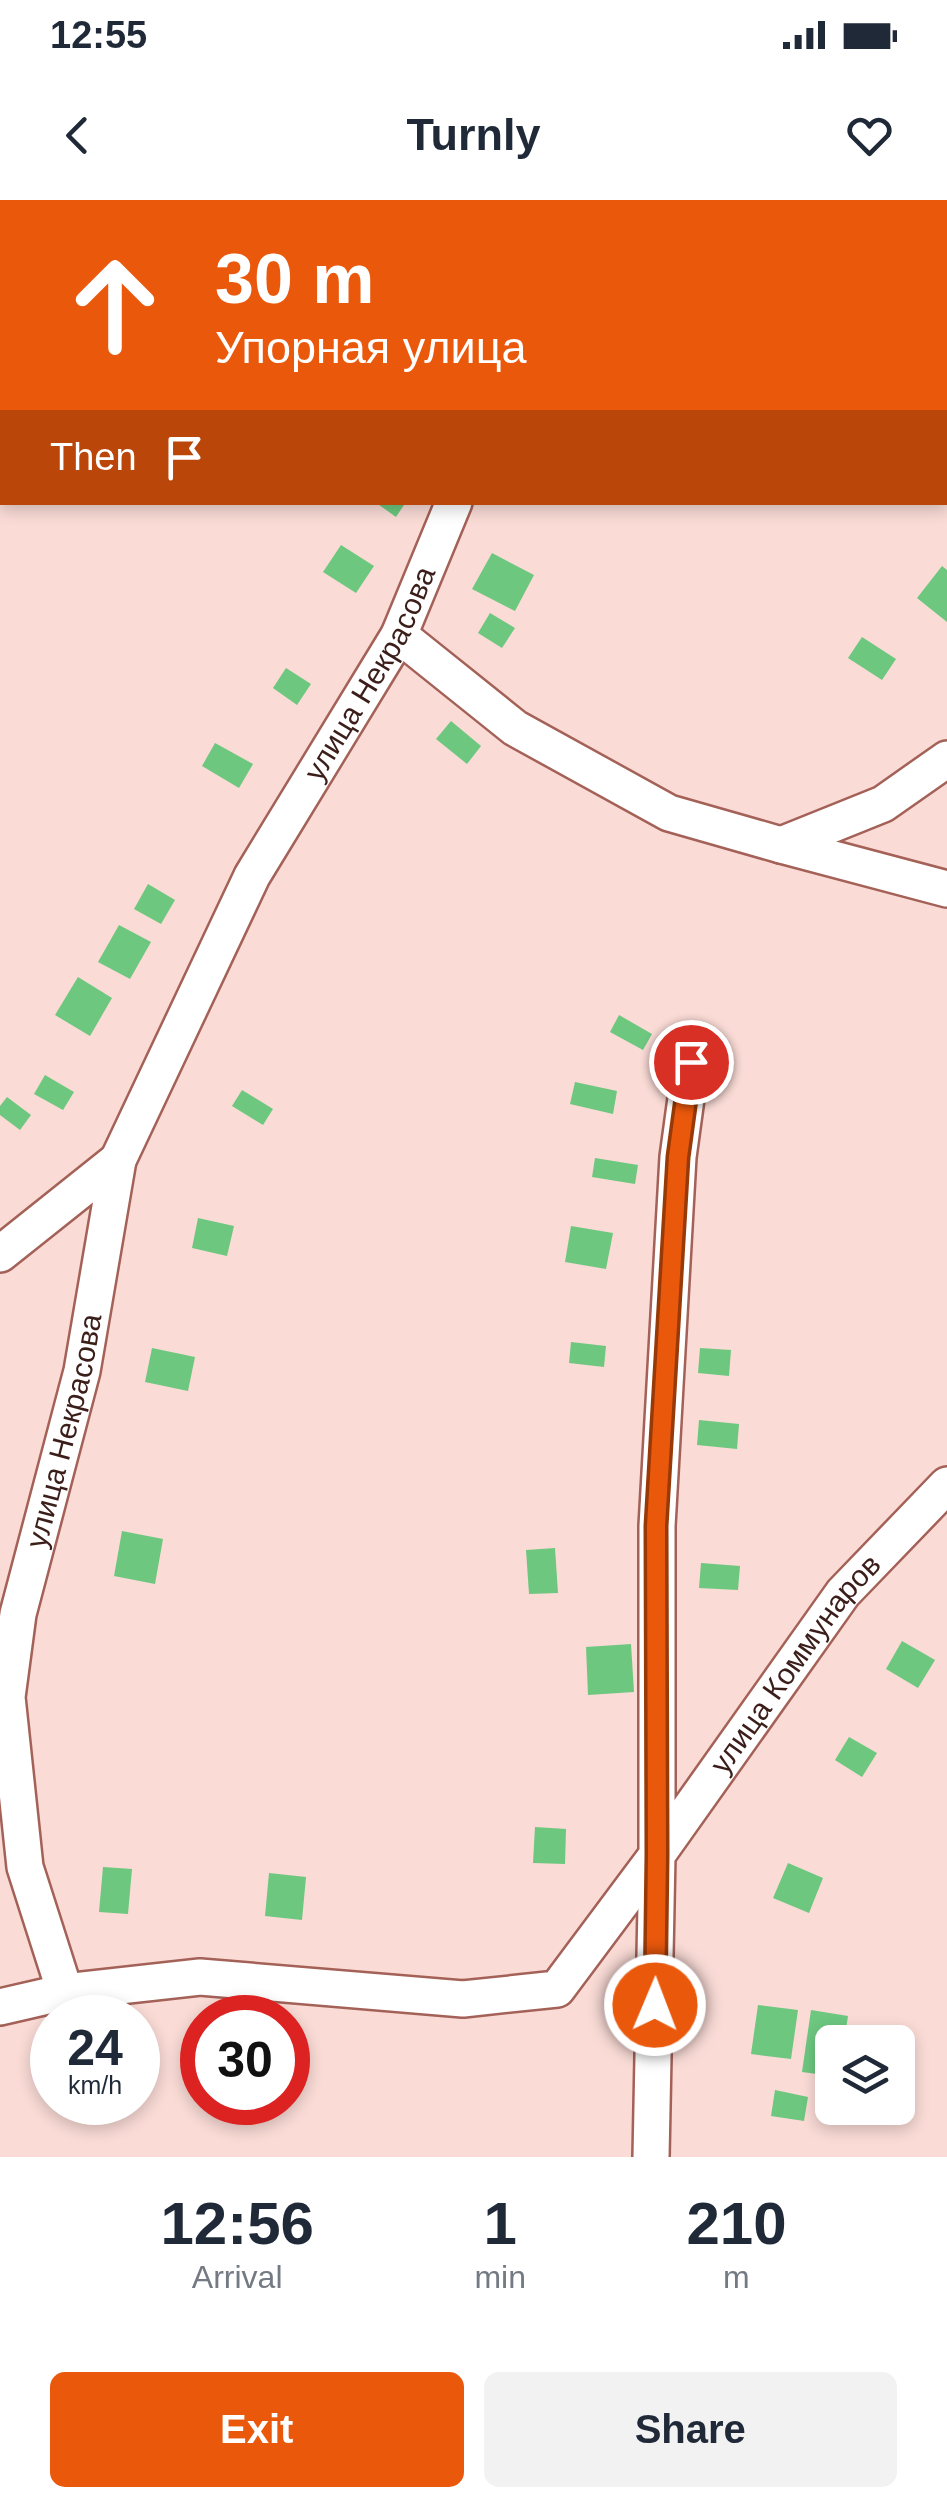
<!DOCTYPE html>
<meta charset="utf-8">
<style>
body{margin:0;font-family:Arial,sans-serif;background:#f2f2f3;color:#1f2937;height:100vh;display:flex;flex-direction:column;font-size:38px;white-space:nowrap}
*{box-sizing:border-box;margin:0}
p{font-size:32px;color:#747a83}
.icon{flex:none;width:55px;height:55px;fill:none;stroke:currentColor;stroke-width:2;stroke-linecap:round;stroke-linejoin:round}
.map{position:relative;height:1957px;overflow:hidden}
.details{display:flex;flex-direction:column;background:#fff;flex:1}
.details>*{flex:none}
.guide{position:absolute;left:0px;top:0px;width:948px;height:305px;box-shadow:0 5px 15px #0003;background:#ea580c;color:#fff;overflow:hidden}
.tools{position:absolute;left:815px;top:1825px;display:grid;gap:20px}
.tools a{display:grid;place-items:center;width:100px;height:100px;border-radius:15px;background:#fff;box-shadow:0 5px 15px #0003;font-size:50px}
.speed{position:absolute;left:30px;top:1795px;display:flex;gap:20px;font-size:50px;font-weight:700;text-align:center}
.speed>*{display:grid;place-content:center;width:130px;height:130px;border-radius:50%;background:#fff;box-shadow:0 5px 15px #0003;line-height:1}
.speed small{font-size:25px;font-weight:400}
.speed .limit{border:15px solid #d22;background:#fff;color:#111}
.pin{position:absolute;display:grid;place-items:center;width:85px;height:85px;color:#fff;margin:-42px;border:5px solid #fff;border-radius:50%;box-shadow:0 2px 10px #0007}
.me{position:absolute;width:110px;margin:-55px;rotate:1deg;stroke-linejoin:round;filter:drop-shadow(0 0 8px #0008)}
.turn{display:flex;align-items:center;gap:35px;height:210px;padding:0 50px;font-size:45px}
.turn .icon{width:130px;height:130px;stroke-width:2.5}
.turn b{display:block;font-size:70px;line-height:85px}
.then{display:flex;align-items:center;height:95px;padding:0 50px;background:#0003;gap:20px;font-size:38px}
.eta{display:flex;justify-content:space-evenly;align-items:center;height:170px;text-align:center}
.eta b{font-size:60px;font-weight:700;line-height:70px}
.primary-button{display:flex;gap:20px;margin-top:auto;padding:20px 50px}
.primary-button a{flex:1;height:115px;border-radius:15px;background:#ea580c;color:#fff;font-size:40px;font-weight:700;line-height:115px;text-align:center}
.primary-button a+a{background:#f2f2f3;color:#1f2937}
.status{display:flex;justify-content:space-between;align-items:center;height:70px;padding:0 50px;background:#fff;direction:ltr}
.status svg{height:28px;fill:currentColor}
header{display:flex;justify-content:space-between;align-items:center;height:130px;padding:0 50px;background:#fff;font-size:45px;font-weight:700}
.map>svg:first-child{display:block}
.green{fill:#d399cf}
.building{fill:#6dc77f}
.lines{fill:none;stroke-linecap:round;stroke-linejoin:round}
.minor-casing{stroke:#a46157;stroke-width:40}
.minor{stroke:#fff;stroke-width:35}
.route-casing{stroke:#983908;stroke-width:25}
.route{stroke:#ea580c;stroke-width:18}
.labels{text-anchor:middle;stroke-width:8;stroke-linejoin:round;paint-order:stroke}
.street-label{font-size:30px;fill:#3b1e1a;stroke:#fff}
</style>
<div class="status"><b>12:55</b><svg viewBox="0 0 49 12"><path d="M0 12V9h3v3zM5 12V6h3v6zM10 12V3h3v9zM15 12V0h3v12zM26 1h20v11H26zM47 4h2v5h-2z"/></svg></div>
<header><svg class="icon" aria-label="back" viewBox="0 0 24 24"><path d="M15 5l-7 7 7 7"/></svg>Turnly<svg class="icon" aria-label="heart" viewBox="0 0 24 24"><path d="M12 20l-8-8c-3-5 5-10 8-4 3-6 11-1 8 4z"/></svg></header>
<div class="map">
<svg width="947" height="1957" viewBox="0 0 947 1957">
<rect width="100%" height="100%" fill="#fadbd6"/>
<!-- green -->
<path class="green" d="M0,0H70L68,2H2V188L0,195Z"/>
<!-- building -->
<g class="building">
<path d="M375,302H400L404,305L396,317Z"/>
<path d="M341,345L374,366L356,393L323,372Z"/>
<path d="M492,353L534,375L515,411L472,389Z"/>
<path d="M942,366L947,370V422L917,398Z"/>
<path d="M490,413L515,428L502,448L478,433Z"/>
<path d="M862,437L896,459L882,480L848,458Z"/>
<path d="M286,468L311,484L297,505L273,488Z"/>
<path d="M451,521L481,546L467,564L436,539Z"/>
<path d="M215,543L253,564L239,588L202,566Z"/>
<path d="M148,684L175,700L161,724L134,709Z"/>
<path d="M119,725L151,742L130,779L98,762Z"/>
<path d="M78,777L112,798L90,836L55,815Z"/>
<path d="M619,815L652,834L643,850L610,832Z"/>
<path d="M45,875L74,892L63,910L34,894Z"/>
<path d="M575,882L617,891L613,914L570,904Z"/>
<path d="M242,890L273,909L263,925L232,906Z"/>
<path d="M7,897L31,915L20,930L0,915V906Z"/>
<path d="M595,958L638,965L635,984L592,977Z"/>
<path d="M198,1018L234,1026L227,1056L192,1048Z"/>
<path d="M571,1026L613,1033L606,1069L565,1062Z"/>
<path d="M571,1142L606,1146L604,1167L569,1163Z"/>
<path d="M152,1148L195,1157L188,1191L145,1182Z"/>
<path d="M700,1148L731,1150L729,1176L698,1173Z"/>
<path d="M699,1220L739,1224L737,1249L697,1245Z"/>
<path d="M122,1331L163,1339L155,1384L114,1376Z"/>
<path d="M555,1348L558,1393L529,1394L526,1350Z"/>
<path d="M701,1363L740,1366L738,1390L699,1388Z"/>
<path d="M902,1441L935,1460L918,1488L886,1469Z"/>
<path d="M631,1444L634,1492L588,1495L586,1447Z"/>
<path d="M849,1537L877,1553L862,1577L835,1560Z"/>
<path d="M535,1627L566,1629L565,1664L533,1663Z"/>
<path d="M788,1663L823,1678L809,1713L773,1698Z"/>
<path d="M103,1667L132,1669L128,1714L99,1712Z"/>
<path d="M269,1673L306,1677L302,1720L265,1716Z"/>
<path d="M758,1805L798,1810L791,1859L751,1854Z"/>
<path d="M811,1810L848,1816L844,1842H832V1876L802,1872Z"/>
<path d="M775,1890L808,1897L804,1921L771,1916Z"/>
</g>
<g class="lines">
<defs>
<g id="minor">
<path d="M399,435L515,528L669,613L781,645L947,689"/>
<path d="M781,645L883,604L947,559"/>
<path d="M0,1054L118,960"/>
<path id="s1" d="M65,1792L25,1667L7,1497L18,1414L82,1171L118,960L252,676L399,435L454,302"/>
<path d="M0,1807L65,1792L200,1777L463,1799L557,1789L657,1655V1326L678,957L691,862"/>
<path id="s2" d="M651,1957L657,1655L843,1393L947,1285"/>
</g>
</defs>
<!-- minor casing -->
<use href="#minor" class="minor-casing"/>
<!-- minor -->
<use href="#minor" class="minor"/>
</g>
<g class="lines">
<defs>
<path id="route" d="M655,1805L657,1655L656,1326L678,957L691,862"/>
</defs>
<!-- route casing -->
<use href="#route" class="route-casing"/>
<!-- route -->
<use href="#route" class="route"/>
</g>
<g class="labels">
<!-- street labels -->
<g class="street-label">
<text dy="10" stroke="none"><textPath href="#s1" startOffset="1400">улица Некрасова</textPath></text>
<text dy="10" stroke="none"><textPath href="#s1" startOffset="575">улица Некрасова</textPath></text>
<text dy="10" stroke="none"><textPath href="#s2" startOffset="538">улица Коммунаров</textPath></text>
</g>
</g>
</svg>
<div class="tools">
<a><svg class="icon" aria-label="layers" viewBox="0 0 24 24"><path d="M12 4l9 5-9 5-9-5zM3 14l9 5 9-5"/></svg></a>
</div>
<div class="speed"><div>24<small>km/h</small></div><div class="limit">30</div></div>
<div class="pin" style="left:691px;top:862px;background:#d93025"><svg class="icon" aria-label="arrive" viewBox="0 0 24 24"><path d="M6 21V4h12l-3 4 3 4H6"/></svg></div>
<svg class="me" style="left:655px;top:1805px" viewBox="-20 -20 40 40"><circle r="17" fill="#ea580c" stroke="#fff" stroke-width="3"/><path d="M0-11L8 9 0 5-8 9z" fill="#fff"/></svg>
<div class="guide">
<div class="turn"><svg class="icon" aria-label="ahead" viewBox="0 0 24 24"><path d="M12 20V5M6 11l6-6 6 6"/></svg><div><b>30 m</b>Упорная улица</div></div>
<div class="then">Then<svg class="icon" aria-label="arrive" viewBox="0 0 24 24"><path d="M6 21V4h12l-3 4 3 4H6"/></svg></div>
</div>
</div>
<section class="details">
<div class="eta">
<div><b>12:56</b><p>Arrival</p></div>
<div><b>1</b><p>min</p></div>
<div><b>210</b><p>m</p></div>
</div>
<div class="primary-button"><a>Exit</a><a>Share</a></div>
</section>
